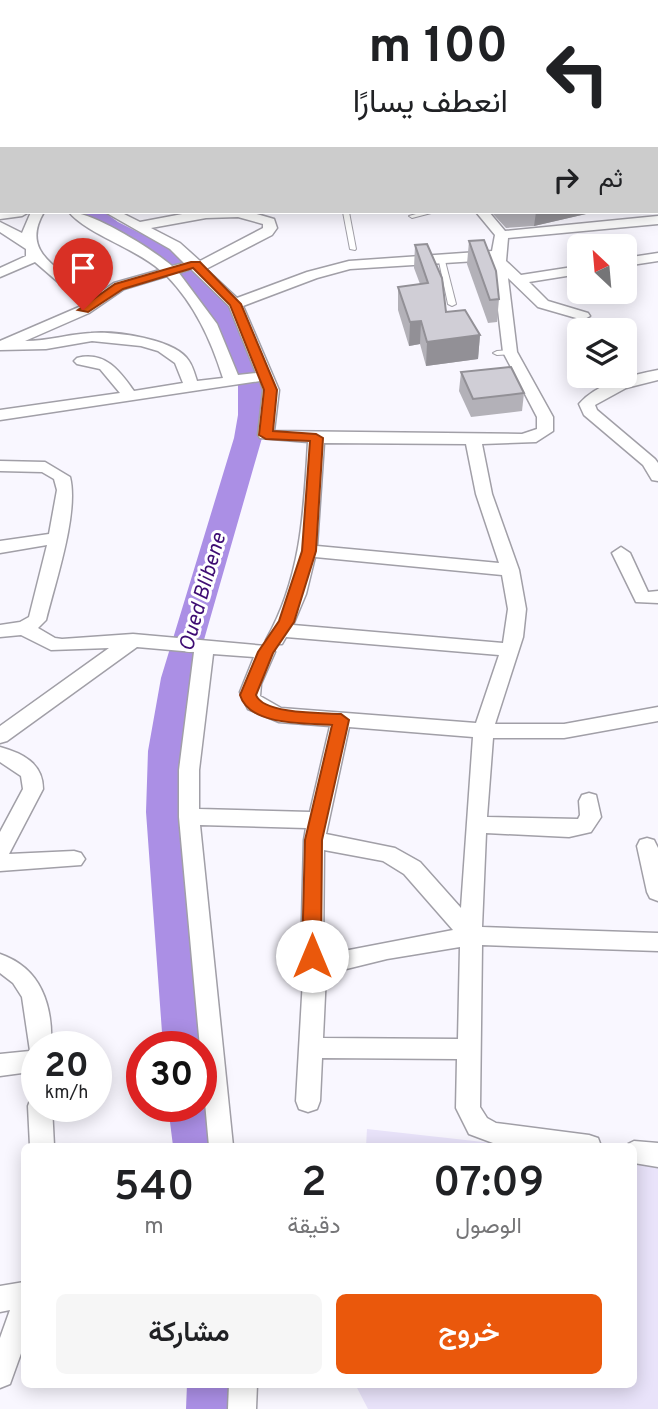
<!DOCTYPE html>
<html lang="ar">
<meta charset="utf-8">
<style>
body{margin:0;font-family:Overpass,Vazirmatn,sans-serif;background:#f6f6f6;color:#202124;direction:rtl;height:100vh;display:flex;flex-direction:column;font-size:26px;white-space:nowrap}
*{box-sizing:border-box;margin:0}
p{font-size:23px;color:#757577}
.icon{flex:none;width:38px;height:38px;fill:none;stroke:currentColor;stroke-width:2;stroke-linecap:round;stroke-linejoin:round}
.map{position:relative;flex:1;overflow:hidden;direction:ltr}
.details{position:absolute;left:21px;top:1143px;width:616px;height:245px;display:flex;flex-direction:column;background:#fff;border-radius:10px;box-shadow:0 4px 18px #0003;direction:rtl}
.details>*{flex:none}
.hud{position:absolute;left:0px;top:0px;width:658px;height:214px;box-shadow:0 4px 18px #0003;direction:rtl;background:#fff;color:#202124;overflow:hidden}
.needle{width:46px;rotate:334deg}
.tools{position:absolute;left:567px;top:234px;display:grid;gap:14px}
.tools a{display:grid;place-items:center;width:70px;height:70px;border-radius:10px;background:#fff;box-shadow:0 4px 18px #0003;font-size:35px}
.speed{position:absolute;left:21px;top:1031px;display:flex;gap:14px;font-size:35px;font-weight:700;text-align:center}
.speed>*{display:grid;place-content:center;width:91px;height:91px;border-radius:50%;background:#fff;box-shadow:0 4px 18px #0003;line-height:1}
.speed small{font-size:18px;font-weight:400}
.speed .limit{border:10px solid #d22;background:#fff;color:#111}
.pin{position:absolute;display:grid;place-items:center;width:60px;height:60px;color:#fff;margin:-72px -30px;border-radius:50% 50% 50% 0;rotate:-45deg;box-shadow:0 0 7px #0007}
.pin .icon{rotate:45deg}
.me{position:absolute;width:77px;margin:-38px;rotate:0deg;stroke-linejoin:round;filter:drop-shadow(0 0 5px #0008)}
.turn{display:flex;align-items:center;gap:24px;height:147px;padding:0 35px;font-size:32px}
.turn .icon{width:91px;height:91px;stroke-width:2.5}
.turn b{display:block;font-size:49px;line-height:60px}
.then{display:flex;align-items:center;height:66px;padding:0 35px;background:#0003;gap:14px;font-size:26px}
.eta{display:flex;justify-content:space-evenly;align-items:center;height:119px;text-align:center}
.eta b{font-size:42px;font-weight:600;line-height:49px}
.button{display:flex;gap:14px;margin-top:auto;padding:14px 35px}
.button a{flex:1;height:80px;border-radius:10px;background:#ea580c;color:#fff;font-size:28px;font-weight:600;line-height:80px;text-align:center}
.button a+a{background:#f6f6f6;color:#202124}
.map>svg:first-child{display:block}
.green{fill:#e9e3fa}
.lines{fill:none;stroke-linecap:round;stroke-linejoin:round}
.river{fill:#ab8fe5;fill-rule:evenodd}
.lane-casing{stroke:#a19fa7;stroke-width:2}
.street-casing{stroke:#a19fa7;stroke-width:3}
.primary-casing{stroke:#9890ab;stroke-width:2}
.lane{fill:#fff;fill-rule:evenodd}
.street{fill:#fff;fill-rule:evenodd}
.primary{fill:#e9e3fa;fill-rule:evenodd}
.wall{fill:#b3b1b8}
.shaded-wall{fill:#929096}
.building{fill:#d0ced6;stroke:#929096;stroke-width:2}
.route{fill:#ea580c;stroke:#983908;stroke-width:2}
.labels{text-anchor:middle;stroke-width:6;stroke-linejoin:round;paint-order:stroke}
.water-label{font-size:21px;font-style:italic;fill:#3e0c73;stroke:#fff}
</style>
<div class="map">
<svg width="658" height="1409" viewBox="0 0 658 1409">
<rect width="100%" height="100%" fill="#f9f7ff"/>
<!-- green -->
<g class="green">
<path d="M367,1129L518,1146H366Z"/>
<path d="M634,1160L658,1163V1409H368L355,1384H634Z"/>
</g>
<g class="lines">
<!-- river -->
<g class="river">
<path d="M79,212H104L118,222L166,246L217,290L234,315L264,386L266,415L262,438L193,678L182,751V812L203,1046L201,1050V1046H163L146,812L148,751L161,678L234,438L238,415V386L210,315L199,300L150,256L102,232Z"/>
<path d="M201,1092L210,1106L215,1146H173L168,1106H201Z"/>
<path d="M187,1384H235L234,1409H186Z"/>
</g>
<defs>
<g id="lane">
<path d="M658,169V173L656,174V170Z"/>
<path d="M343,212H349L356,249L355,250L350,249Z"/>
<path d="M423,212H435L412,218L409,216Z"/>
<path d="M441,255L444,257L456,304L452,306L448,304L438,257Z"/>
<path d="M510,350L514,352L513,354L497,355L493,353L497,351Z"/>
</g>
<g id="street">
<path d="M78,0H98L99,2H79Z"/>
<path d="M184,0H195L183,2Z"/>
<path d="M514,0H536L537,2H515Z"/>
<path d="M0,68H2L0,75Z"/>
<path d="M2,104V113L0,114V105Z"/>
<rect x="656" y="141" width="2" height="8"/>
<path d="M0,211L2,212H29L22,216L0,219Z"/>
<path d="M31,212H44C21,251 55,265 82,288V294H72L35,262L0,277V268L26,256V249L0,232V222L22,233Z"/>
<path d="M69,212C93,212 152,249 172,266L184,263L170,249L105,212H120L140,222L193,212H250L274,219L277,228L272,235L206,269L237,298L307,272L349,261L492,251L495,235L476,212H489L505,231L658,216V224L508,238L506,261L521,275L579,266V274L529,282L548,301L588,313L590,316L583,320L538,307L508,278L517,352L553,417V431L536,442L482,444L492,494L519,570L526,609L523,637L495,724H564L658,707V721L564,738H493L487,817L578,819L580,815L579,801L582,795L589,793L596,795L601,817L591,832L569,837L486,833L482,927L658,933V951L482,945L480,1107L487,1118L496,1123L589,1135L598,1138L601,1146H501L469,1134L456,1108L457,1059L322,1058L320,1101L317,1109L308,1112L299,1109L296,1101L304,962L301,956L304,840L306,828L200,825L233,1146H209L179,817V770L194,652L137,647L7,741L0,743V726L109,648L51,650L21,635L0,637V625L20,622L29,617L47,545L0,553V541L49,534L57,490L54,479L42,472L0,471V461L45,462L70,477C79,513 55,583 46,620L38,628L55,638L62,639L133,634L266,646L273,647L275,652L261,684L260,696L281,708L476,723L499,655L286,637L282,644H268L266,640C301,578 304,512 308,442L260,438L258,435L263,390L260,381L0,420V410L120,393L100,369L77,364L74,361L77,358C105,351 119,370 134,391L183,383L175,363L158,351L141,346L92,341L46,349L0,350V341L79,307L114,283L160,270C135,248 87,234 69,212ZM238,217L263,224V228L200,261L180,243L151,228L206,218ZM492,260L503,352L537,417V429L522,434L274,431L279,390L243,306L317,278L350,269ZM191,269L229,306L256,373L238,375L217,324L179,273ZM167,276C195,305 211,340 223,378L197,381C195,375 193,367 189,361C176,339 115,331 91,333C69,334 48,341 25,341L89,313L124,289ZM324,443L466,444L476,494L499,563L317,546ZM315,557L502,575L508,609L503,643L293,625L306,594ZM213,654L254,657L240,692L248,709L279,722L330,726L310,812L199,809V770ZM349,727L473,737L461,908L420,862L395,848L326,834ZM324,850L383,861L404,874L453,930L323,955ZM460,947L458,1039L323,1038L326,974L387,959Z"/>
<path d="M658,253V261L625,266V258Z"/>
<path d="M658,370V380L626,388L595,405L597,410L655,459L658,463V481L652,480L643,465L584,415L579,404C597,383 632,375 658,370Z"/>
<path d="M621,547L630,553L648,592L658,591V603L636,602L612,553Z"/>
<path d="M0,747C22,753 43,763 43,789L9,854L74,851L81,853L85,859L81,865L0,871V832L23,789L21,776L0,762Z"/>
<path d="M647,838L654,840L658,848V901L650,898L647,892L637,846L640,840Z"/>
<path d="M0,954C41,968 53,1005 51,1046H37V1071L0,1076V1054L30,1051L22,997L13,983L0,973Z"/>
<path d="M37,1096V1106H52L54,1146H30L28,1106L31,1098Z"/>
<path d="M634,1141L658,1143V1167L634,1163V1146H624Z"/>
<path d="M24,1282V1345L10,1384L0,1388V1338L10,1310L0,1312V1286Z"/>
<path d="M229,1384H257L256,1409H228Z"/>
</g>
<g id="primary">
<path d="M534,0H552L553,2H536Z"/>
<rect x="0" y="29" width="2" height="10"/>
<path d="M658,62V74L656,75V63Z"/>
</g>
</defs>
<!-- lane casing -->
<use href="#lane" class="lane-casing"/>
<!-- street casing -->
<use href="#street" class="street-casing"/>
<!-- primary casing -->
<use href="#primary" class="primary-casing"/>
<!-- lane -->
<use href="#lane" class="lane"/>
<!-- street -->
<use href="#street" class="street"/>
<!-- primary -->
<use href="#primary" class="primary"/>
</g>
<!-- wall -->
<g class="wall">
<path d="M656,83H658V116L656,115Z"/>
<path d="M491,212H587L586,214L534,226L506,228Z"/>
<path d="M469,241L499,299L497,322L488,323L467,264Z"/>
<path d="M415,245L446,312L480,335L478,359L426,366L420,344L409,346L398,310V287L420,284L414,268Z"/>
<path d="M461,372L524,393L522,411L471,417L459,391Z"/>
</g>
<!-- shaded-wall -->
<g class="shaded-wall">
<path d="M536,212H587L586,214L534,226Z"/>
<path d="M421,321L420,344L409,346L410,322Z"/>
<path d="M480,335L478,359L426,366L427,342Z"/>
</g>
<!-- building -->
<g class="building">
<path d="M656,83H658V99L656,98Z"/>
<path d="M484,240L496,271L499,299L490,300L469,241Z"/>
<path d="M427,244L442,278L446,312L465,310L480,335L427,342L421,321L410,322L398,287L428,283L415,245Z"/>
<path d="M511,367L524,393L473,399L461,372Z"/>
</g>
<!-- route -->
<path class="route" d="M191,262H200L241,304L277,390L273,431L316,434L323,438L316,551L294,622L273,653L256,695C263,714 322,713 341,714L349,720L322,840L321,956L318,961L312,964L305,961L302,956L305,840L332,725C306,723 249,726 240,695L258,652L279,621L302,551L310,441L266,439L259,435L264,390L230,305L193,268L123,289L88,312L78,310L115,284Z"/>
<g class="labels">
<!-- water labels -->
<g class="water-label">
<text transform="translate(202 592) rotate(-74)" y="7">Oued Blibene</text>
</g>
</g>
</svg>
<div class="tools">
<a><svg class="needle" viewBox="-14 -14 28 28"><path d="M0-13l5 13h-10z" fill="#e53935"/><path d="M0 13l5-13h-10z" fill="#757577"/></svg></a>
<a><svg class="icon" aria-label="layers" viewBox="0 0 24 24"><path d="M12 4l9 5-9 5-9-5zM3 14l9 5 9-5"/></svg></a>
</div>
<div class="speed"><div>20<small>km/h</small></div><div class="limit">30</div></div>
<div class="pin" style="left:83px;top:310px;background:#d93025"><svg class="icon" aria-label="arrive" viewBox="0 0 24 24"><path d="M6 21V4h12l-3 4 3 4H6"/></svg></div>
<svg class="me" style="left:312px;top:956px" viewBox="-20 -20 40 40"><circle r="19" fill="#fff"/><path d="M0-13L10 11 0 6-10 11z" fill="#ea580c"/></svg>
<div class="hud">
<div class="turn"><svg class="icon" aria-label="left" viewBox="0 0 24 24"><path d="M17 20v-9H6M10 6l-5 5 5 5"/></svg><div><b>100 m</b>انعطف يسارًا</div></div>
<div class="then">ثم<svg class="icon" aria-label="right" viewBox="0 0 24 24"><path d="M7 20v-9h11M14 6l5 5-5 5"/></svg></div>
</div>
<section class="details">
<div class="eta">
<div><b>07:09</b><p>الوصول</p></div>
<div><b>2</b><p>دقيقة</p></div>
<div><b>540</b><p>m</p></div>
</div>
<div class="button"><a>خروج</a><a>مشاركة</a></div>
</section>
</div>
